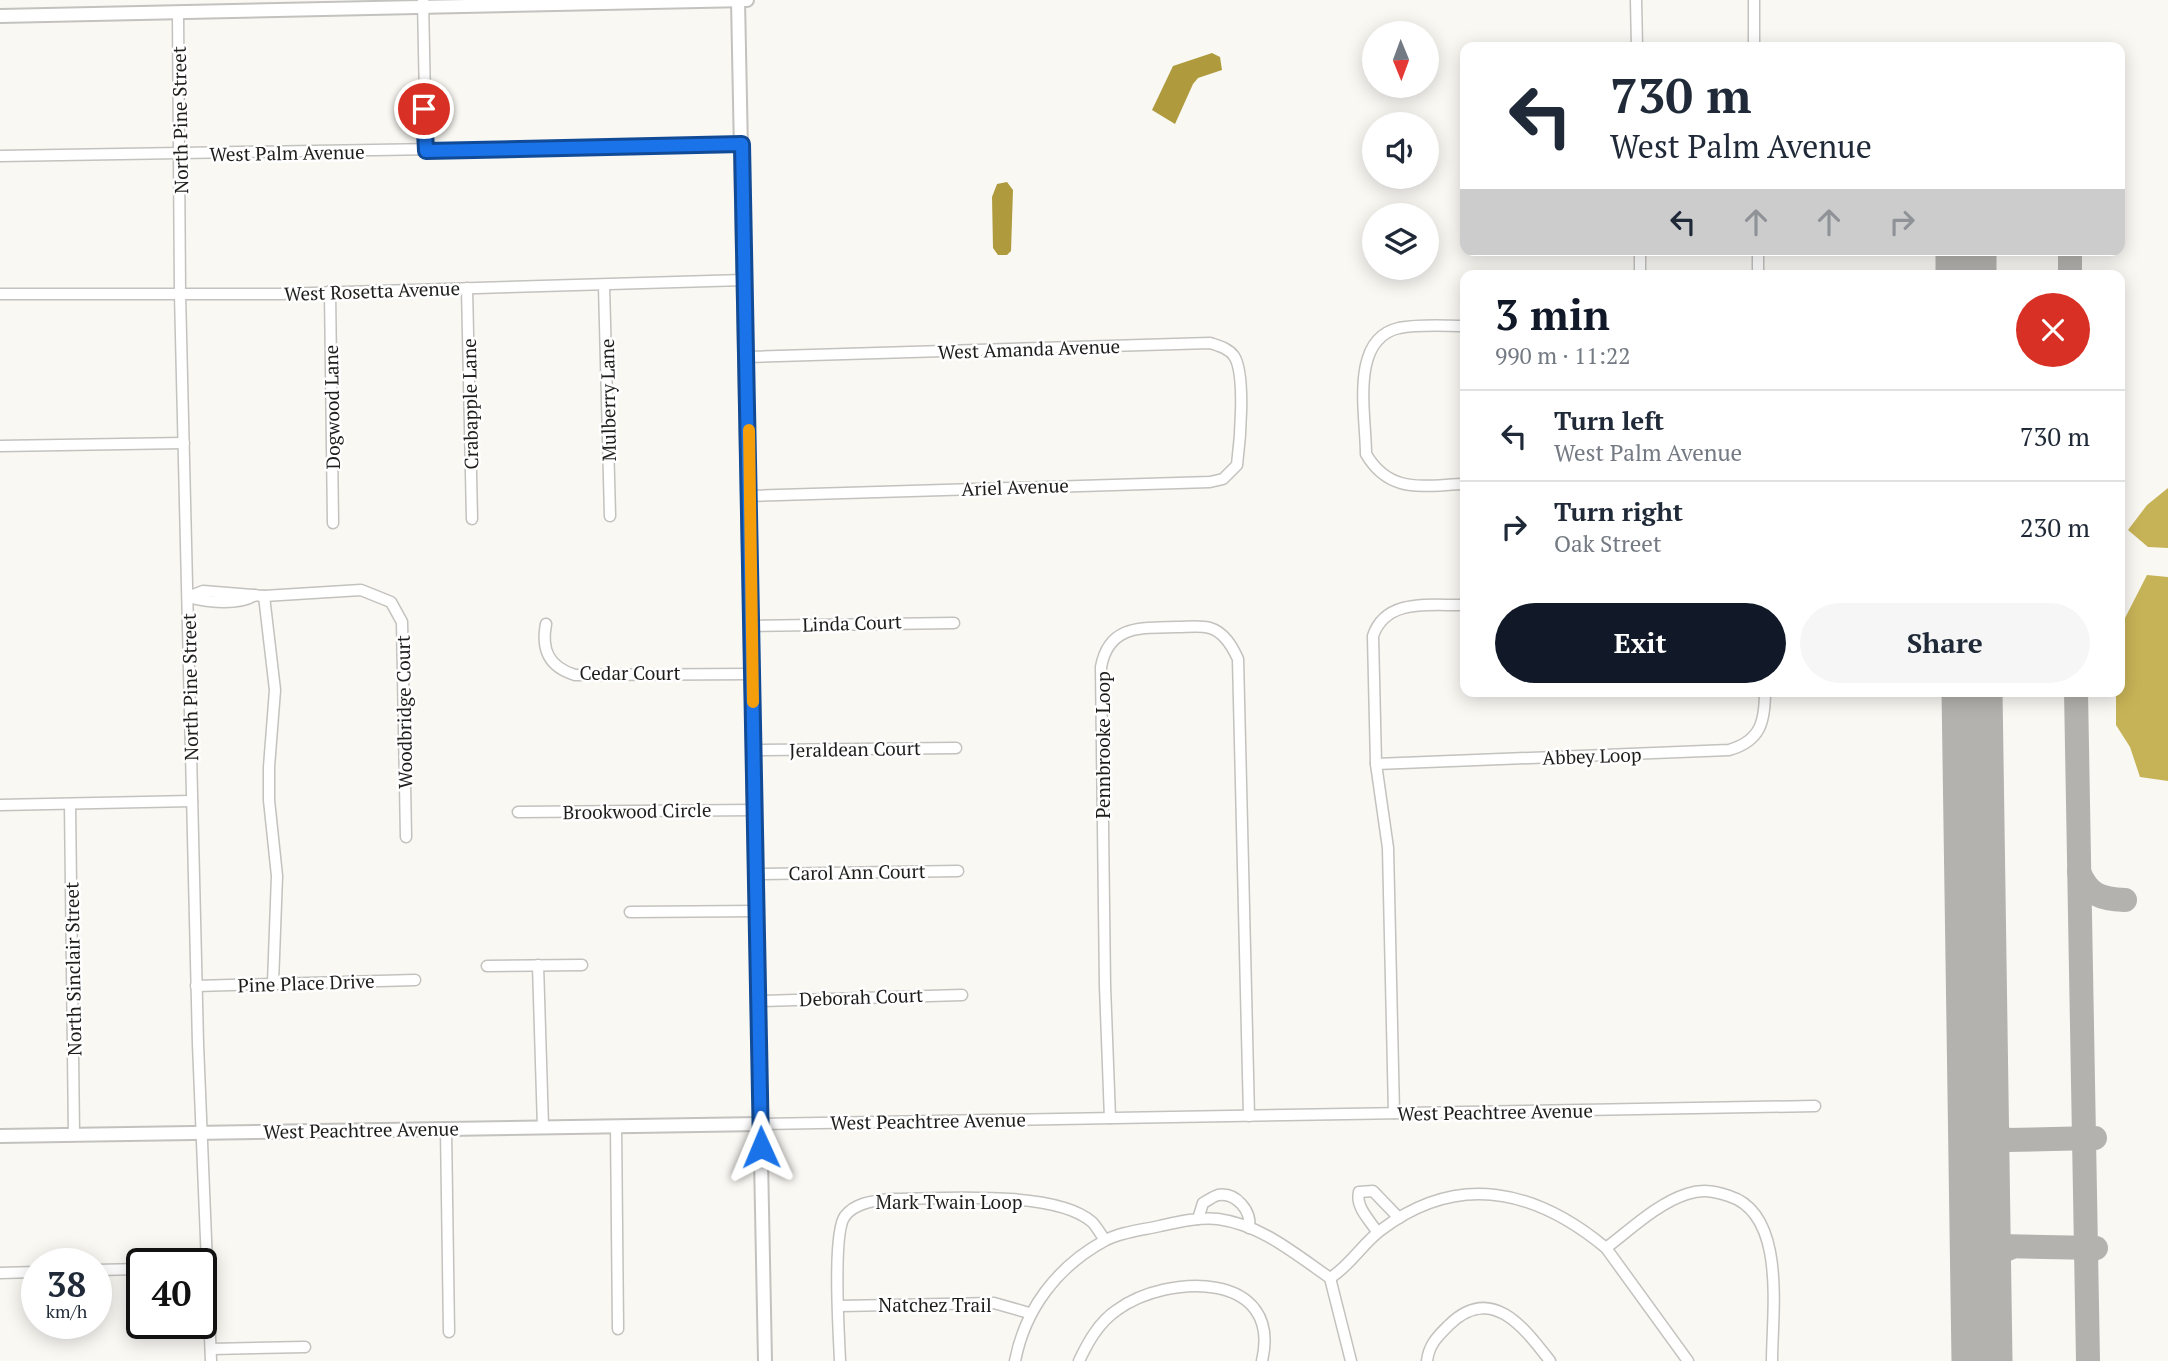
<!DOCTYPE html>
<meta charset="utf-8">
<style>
body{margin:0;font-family:"PT Serif",serif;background:#f6f6f7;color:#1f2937;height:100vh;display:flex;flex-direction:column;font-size:26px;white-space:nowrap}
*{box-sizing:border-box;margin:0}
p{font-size:23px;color:#747a83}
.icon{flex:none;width:38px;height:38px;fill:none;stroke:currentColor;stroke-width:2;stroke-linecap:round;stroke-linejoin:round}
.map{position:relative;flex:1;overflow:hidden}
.panel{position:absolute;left:1460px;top:270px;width:665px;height:427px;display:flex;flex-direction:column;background:#fff;border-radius:14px;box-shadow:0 4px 18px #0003}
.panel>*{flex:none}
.guide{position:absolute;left:1460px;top:42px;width:665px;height:214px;border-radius:14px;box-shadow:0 4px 18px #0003;background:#fff;color:#1f2937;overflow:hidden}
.needle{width:46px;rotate:179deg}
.buttons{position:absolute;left:1362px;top:21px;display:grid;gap:14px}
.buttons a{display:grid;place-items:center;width:77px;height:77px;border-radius:50%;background:#fff;box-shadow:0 4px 18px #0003;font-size:35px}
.speed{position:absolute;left:21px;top:1248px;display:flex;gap:14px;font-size:35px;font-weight:700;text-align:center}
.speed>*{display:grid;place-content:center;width:91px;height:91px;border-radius:50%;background:#fff;box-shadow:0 4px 18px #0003;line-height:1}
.speed small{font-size:18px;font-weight:400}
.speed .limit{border:4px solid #111;border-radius:10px;background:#fff;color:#111}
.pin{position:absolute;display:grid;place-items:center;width:60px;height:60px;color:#fff;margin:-30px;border:4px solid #fff;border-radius:50%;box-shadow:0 2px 7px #0007}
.me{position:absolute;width:77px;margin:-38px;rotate:359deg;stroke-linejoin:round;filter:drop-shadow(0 0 5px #0008)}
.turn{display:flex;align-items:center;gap:24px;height:147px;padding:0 35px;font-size:32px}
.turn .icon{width:91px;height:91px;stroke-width:2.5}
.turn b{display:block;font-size:49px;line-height:60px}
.lanes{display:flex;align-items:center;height:66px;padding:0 35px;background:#0003;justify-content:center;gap:35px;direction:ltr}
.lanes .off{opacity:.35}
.round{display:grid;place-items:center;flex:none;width:74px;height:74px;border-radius:37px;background:#f6f6f7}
.summary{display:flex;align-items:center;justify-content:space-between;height:119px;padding:0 35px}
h1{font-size:42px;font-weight:700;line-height:52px;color:#111827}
.action{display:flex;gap:14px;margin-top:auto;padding:14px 35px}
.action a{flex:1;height:80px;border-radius:42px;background:#111827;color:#fff;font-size:28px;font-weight:700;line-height:80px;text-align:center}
.action a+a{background:#f6f6f7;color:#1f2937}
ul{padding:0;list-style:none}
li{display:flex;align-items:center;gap:21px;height:91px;padding:0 35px;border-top:2px solid #e0e1e3}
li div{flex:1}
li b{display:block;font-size:26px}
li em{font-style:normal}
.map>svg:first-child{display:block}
.forest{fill:#c7b357}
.water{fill:#af9b3e}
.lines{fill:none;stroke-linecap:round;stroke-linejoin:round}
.taxiway{stroke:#b4b2af;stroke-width:24}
.runway{stroke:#b4b2af;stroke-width:61}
.minor-casing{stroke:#c3c2be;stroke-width:13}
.tertiary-casing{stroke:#c3c2be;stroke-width:16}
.minor{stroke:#fff;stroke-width:10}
.tertiary{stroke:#fff;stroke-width:12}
.route-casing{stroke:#114b97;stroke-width:18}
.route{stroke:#1a73e8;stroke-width:12}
.slow{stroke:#f59e0b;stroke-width:12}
.labels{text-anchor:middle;stroke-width:5;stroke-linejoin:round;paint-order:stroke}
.street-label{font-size:19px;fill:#1e1d1c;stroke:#fff}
</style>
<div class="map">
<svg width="2168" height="1361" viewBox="0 0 2168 1361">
<rect width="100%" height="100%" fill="#f9f8f3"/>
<!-- forest -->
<g class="forest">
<path d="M2168,488V548L2148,547L2128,530L2147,505Z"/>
<path d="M2147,575L2168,577V781L2140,777L2130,747L2116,725V691H2119L2125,618Z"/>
</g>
<!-- water -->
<g class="water">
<path d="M1212,53L1220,57L1222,70L1198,78L1193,84L1175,124L1152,110L1173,66Z"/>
<path d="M1007,182L1013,190L1011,251L1007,255H998L993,248L992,197L997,184Z"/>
</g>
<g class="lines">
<!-- taxiway -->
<g class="taxiway">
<path d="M2070,250V275"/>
<path d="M2076,691L2088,1361"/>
<path d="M2079,872C2089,895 2100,899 2125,900"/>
<path d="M1977,1116L1987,1128L2007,1140L2095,1138"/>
<path d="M1978,1164L1997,1143L2007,1140"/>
<path d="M1980,1220L1988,1236L2001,1246L2096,1248"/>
<path d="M1980,1275L1994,1255L2010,1248"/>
</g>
<!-- runway -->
<g class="runway">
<path d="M1966,250V275"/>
<path d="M1972,691L1982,1361"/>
</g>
<defs>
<g id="minor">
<path d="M423,0L426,151"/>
<path d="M1636,0L1637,47"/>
<path d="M1754,0V47"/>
<path d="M178,13L180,294L198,1044L211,1361"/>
<path d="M0,156L742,144"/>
<path d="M1758,250V275"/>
<path d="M1640,275V250"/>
<path d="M604,285L610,516"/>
<path d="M467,288L472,519"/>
<path d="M330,291L333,523"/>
<path d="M0,294H280L744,280"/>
<path d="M1465,326C1444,326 1420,324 1399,328C1349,339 1366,415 1366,454C1390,495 1424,485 1465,484"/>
<path d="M747,357L1210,343C1219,346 1228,348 1234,356C1246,374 1240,442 1237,465L1223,479L1210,482L749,496"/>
<path d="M0,446L184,443"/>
<path d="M264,596L275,690L269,767V800L277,876L273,983"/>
<path d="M188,597L203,591L264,596L361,590L391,602L402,622L406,837"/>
<path d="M188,597C206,602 239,606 255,595"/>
<path d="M546,624C541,650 549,667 575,675L752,674"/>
<path d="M751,626L954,623"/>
<path d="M754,750L956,748"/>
<path d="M1376,764L1729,750C1761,741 1765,721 1765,691"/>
<path d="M70,804L74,1135"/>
<path d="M0,805L192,801"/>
<path d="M518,812L755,810"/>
<path d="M757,874L958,871"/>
<path d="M630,912L758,911"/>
<path d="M538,965L543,1127"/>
<path d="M487,966L582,965"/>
<path d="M196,986L415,980"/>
<path d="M760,1001L962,995"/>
<path d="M1394,1113L1388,848L1376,764L1373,636C1386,597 1432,606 1465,605"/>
<path d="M1110,1118L1105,986L1101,667C1109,624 1142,628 1177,627C1187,627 1201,625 1210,628C1224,632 1232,646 1238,659L1249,1116"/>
<path d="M761,1124L1815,1106"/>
<path d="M616,1126L618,1329"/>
<path d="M446,1129L449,1332"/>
<path d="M1198,1219L1203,1203C1207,1201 1214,1196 1218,1195C1236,1192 1252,1211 1249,1228"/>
<path d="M1377,1232C1370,1220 1355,1207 1359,1192L1373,1191L1399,1218"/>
<path d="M96,1270L142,1269"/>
<path d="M0,1273L37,1272"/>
<path d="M1330,1278C1350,1266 1362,1244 1381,1230C1459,1171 1536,1190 1606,1248"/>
<path d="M840,1306L994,1303L1029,1313"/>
<path d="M211,1349L305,1347"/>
<path d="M840,1361C839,1335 832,1233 845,1216C855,1203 873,1201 889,1199C938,1199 1055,1189 1092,1222C1097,1227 1101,1235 1105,1240"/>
<path d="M1015,1361C1025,1309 1057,1267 1104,1241C1120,1232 1142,1230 1160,1226C1178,1222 1199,1217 1218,1219C1262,1225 1295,1254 1330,1278L1351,1361"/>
<path d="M1079,1361C1088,1342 1099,1322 1117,1310C1168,1273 1283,1271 1262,1361"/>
<path d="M1427,1361C1429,1344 1438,1336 1449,1325C1492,1283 1525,1329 1550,1361"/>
<path d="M1688,1361L1606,1248C1630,1230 1658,1203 1687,1194C1702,1189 1714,1191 1729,1196C1787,1214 1772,1313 1772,1361"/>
</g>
<g id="tertiary">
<path d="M738,0L765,1361"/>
<path d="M0,16L747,0"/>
<path d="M0,1136L761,1124"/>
</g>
</defs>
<!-- minor casing -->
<use href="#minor" class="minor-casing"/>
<!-- tertiary casing -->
<use href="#tertiary" class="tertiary-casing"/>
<!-- minor -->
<use href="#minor" class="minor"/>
<!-- tertiary -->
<use href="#tertiary" class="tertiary"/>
</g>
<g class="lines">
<defs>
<path id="route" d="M424,109L426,151L742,144L761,1147"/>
</defs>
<!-- route casing -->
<use href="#route" class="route-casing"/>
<!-- route -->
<use href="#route" class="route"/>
<!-- slow -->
<path class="slow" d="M749,430L753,702"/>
</g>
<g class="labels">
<!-- street labels -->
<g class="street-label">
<text transform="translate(180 120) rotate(-91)" y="7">North Pine Street</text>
<text transform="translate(287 153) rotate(-1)" y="7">West Palm Avenue</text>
<text transform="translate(372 291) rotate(-2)" y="7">West Rosetta Avenue</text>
<text transform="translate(1029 349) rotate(-2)" y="7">West Amanda Avenue</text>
<text transform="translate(608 400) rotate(-91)" y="7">Mulberry Lane</text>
<text transform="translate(470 404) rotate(-91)" y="7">Crabapple Lane</text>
<text transform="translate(332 407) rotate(-91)" y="7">Dogwood Lane</text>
<text transform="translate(1015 487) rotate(-2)" y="7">Ariel Avenue</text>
<text transform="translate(852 623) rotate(-2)" y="7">Linda Court</text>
<text x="630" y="680">Cedar Court</text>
<text transform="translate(190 687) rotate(-91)" y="7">North Pine Street</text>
<text transform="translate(404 712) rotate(-91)" y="7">Woodbridge Court</text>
<text transform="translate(1103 745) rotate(-90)" y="7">Pennbrooke Loop</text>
<text transform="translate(855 749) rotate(-1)" y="7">Jeraldean Court</text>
<text transform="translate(1592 756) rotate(-2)" y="7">Abbey Loop</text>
<text transform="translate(637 811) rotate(-1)" y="7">Brookwood Circle</text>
<text transform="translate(857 872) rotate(-1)" y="7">Carol Ann Court</text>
<text transform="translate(73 969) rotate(-91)" y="7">North Sinclair Street</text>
<text transform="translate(306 983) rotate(-2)" y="7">Pine Place Drive</text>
<text transform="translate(861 997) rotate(-2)" y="7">Deborah Court</text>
<text transform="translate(1495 1112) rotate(-1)" y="7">West Peachtree Avenue</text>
<text transform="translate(928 1121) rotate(-1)" y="7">West Peachtree Avenue</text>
<text transform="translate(361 1130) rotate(-1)" y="7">West Peachtree Avenue</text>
<text x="949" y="1209">Mark Twain Loop</text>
<text x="935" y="1312">Natchez Trail</text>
</g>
</g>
</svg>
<div class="buttons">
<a><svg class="needle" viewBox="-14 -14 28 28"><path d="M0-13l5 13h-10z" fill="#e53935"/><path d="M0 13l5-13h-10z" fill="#747a83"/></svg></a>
<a><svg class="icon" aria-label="sound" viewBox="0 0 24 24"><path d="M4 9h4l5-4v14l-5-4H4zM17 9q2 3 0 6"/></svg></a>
<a><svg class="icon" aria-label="layers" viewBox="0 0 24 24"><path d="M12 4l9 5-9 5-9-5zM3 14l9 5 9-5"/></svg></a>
</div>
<div class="speed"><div>38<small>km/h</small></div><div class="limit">40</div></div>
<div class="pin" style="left:424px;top:109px;background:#d93025"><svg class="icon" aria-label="arrive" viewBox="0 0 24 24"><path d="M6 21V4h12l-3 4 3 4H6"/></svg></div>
<svg class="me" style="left:761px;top:1147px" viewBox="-20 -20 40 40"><path d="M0-17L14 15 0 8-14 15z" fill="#1a73e8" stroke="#fff" stroke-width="4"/></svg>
<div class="guide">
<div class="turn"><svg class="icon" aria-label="left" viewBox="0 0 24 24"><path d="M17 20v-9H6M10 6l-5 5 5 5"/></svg><div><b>730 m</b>West Palm Avenue</div></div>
<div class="lanes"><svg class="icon" aria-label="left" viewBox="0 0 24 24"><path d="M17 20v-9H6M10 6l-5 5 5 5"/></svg><svg class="icon off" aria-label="ahead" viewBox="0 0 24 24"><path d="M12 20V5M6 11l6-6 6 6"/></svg><svg class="icon off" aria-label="ahead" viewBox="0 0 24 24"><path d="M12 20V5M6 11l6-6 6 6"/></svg><svg class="icon off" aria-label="right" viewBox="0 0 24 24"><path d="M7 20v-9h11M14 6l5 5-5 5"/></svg></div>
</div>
<section class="panel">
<div class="summary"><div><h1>3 min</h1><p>990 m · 11:22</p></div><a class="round" style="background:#d93025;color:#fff"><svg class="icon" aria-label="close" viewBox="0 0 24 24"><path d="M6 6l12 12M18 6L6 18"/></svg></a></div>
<ul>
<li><svg class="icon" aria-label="left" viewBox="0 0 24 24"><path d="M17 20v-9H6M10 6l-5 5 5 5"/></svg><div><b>Turn left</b><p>West Palm Avenue</p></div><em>730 m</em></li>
<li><svg class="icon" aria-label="right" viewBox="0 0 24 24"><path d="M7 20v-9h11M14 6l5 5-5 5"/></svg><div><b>Turn right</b><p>Oak Street</p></div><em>230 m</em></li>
</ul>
<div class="action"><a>Exit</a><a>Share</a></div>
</section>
</div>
